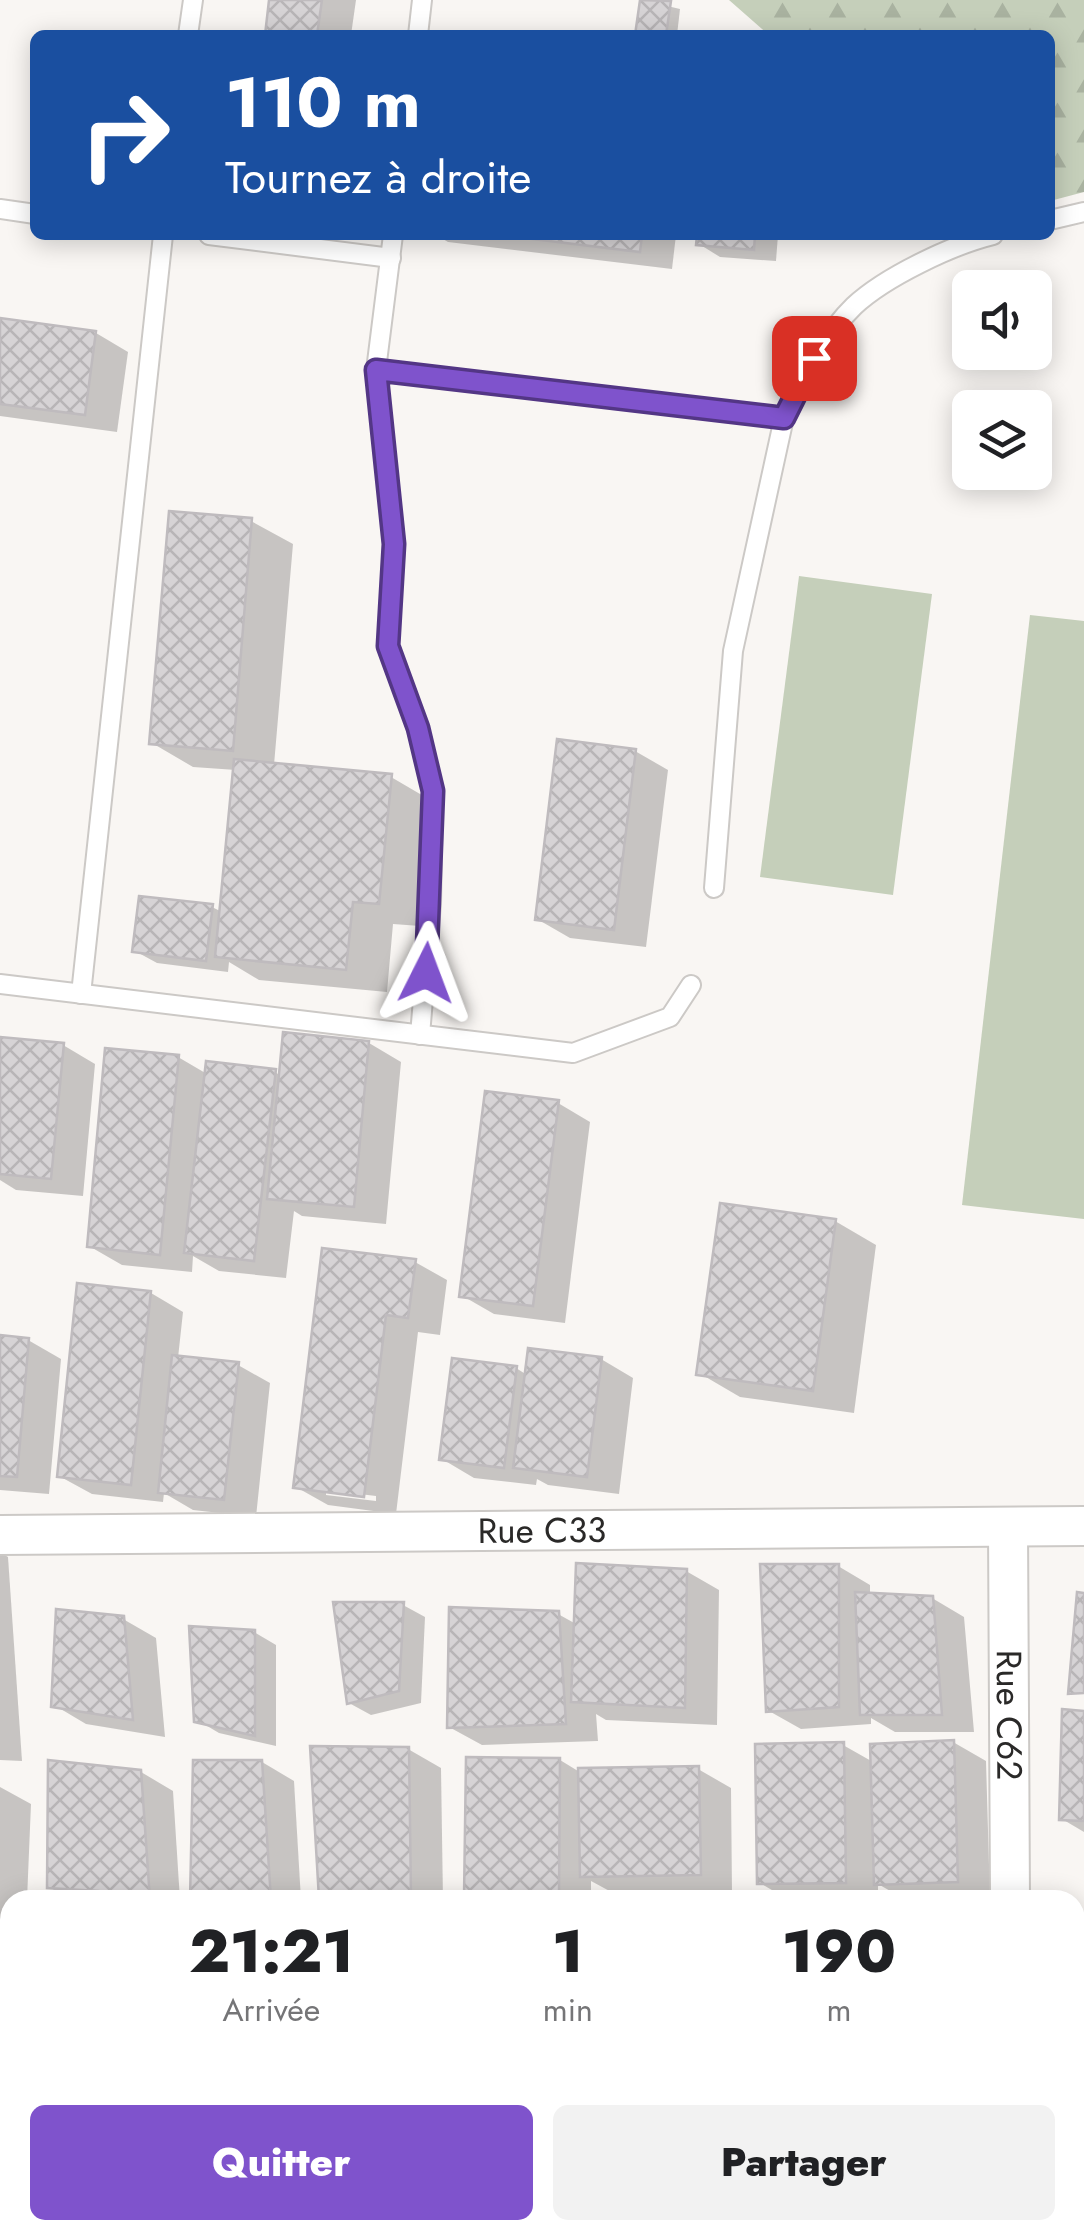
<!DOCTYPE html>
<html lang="fr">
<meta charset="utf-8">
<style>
body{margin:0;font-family:Jost,sans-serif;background:#f2f2f2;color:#202124;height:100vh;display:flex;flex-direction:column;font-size:38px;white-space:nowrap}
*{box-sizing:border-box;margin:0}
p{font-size:32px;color:#757577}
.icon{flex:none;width:55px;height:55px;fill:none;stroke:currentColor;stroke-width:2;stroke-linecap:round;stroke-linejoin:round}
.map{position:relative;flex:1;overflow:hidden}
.drawer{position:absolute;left:0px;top:1890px;width:1085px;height:350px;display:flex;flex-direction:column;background:#fff;border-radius:30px 30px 0 0;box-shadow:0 5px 25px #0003}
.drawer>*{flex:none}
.top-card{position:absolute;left:30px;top:30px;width:1025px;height:210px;border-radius:15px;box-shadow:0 5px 25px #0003;background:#1a4fa0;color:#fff;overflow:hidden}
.buttons{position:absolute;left:952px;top:270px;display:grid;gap:20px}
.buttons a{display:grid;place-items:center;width:100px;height:100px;border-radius:15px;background:#fff;box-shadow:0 5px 25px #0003;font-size:50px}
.pin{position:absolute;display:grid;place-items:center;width:85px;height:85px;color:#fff;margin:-42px;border-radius:20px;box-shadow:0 5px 15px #0006}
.me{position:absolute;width:110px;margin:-55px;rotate:3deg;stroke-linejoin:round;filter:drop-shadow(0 0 8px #0008)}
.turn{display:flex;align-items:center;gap:35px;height:210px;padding:0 30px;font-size:45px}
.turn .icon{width:130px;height:130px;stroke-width:2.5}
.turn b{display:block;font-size:70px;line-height:85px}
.eta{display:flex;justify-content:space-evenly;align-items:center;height:170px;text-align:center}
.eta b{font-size:60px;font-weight:800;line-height:70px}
.primary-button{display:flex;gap:20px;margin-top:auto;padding:20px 30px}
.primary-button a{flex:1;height:115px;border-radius:15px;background:#7f53cc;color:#fff;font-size:40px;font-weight:800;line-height:115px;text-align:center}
.primary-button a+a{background:#f2f2f2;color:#202124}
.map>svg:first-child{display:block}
.forest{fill:url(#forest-firs)}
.park{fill:#c5cfba}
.shadow{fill:#0003;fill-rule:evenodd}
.building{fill:url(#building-cross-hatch);stroke:#bfbbbe;stroke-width:2.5}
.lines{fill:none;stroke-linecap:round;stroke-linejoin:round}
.lane-casing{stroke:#ccc9c6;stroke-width:22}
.street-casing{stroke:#ccc9c6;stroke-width:42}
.lane{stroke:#fff;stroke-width:18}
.street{stroke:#fff;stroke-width:38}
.route-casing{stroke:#533685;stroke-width:25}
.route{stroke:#7f53cc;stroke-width:18}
.labels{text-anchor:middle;stroke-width:8;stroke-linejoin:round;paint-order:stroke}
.street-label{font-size:35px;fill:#2a2928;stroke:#fff}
</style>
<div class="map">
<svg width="1084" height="2240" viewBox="0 0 1084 2240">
<defs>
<pattern id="forest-firs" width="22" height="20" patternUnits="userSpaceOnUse" patternTransform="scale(2.5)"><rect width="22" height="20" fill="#c5cfba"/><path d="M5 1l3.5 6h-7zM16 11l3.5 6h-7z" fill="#a9b2a0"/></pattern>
<pattern id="building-cross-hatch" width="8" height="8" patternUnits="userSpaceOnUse" patternTransform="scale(2.5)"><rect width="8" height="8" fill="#d6d3d5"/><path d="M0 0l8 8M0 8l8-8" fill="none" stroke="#b8b5b7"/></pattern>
</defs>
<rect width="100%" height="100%" fill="#f9f6f3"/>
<!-- forest -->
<path class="forest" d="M729,0H1084V192L1050,201V35H769Z"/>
<!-- park -->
<g class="park">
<path d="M799,576L932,594L893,895L760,877Z"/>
<path d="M1030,615L1084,621V1219L962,1205Z"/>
</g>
<!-- shadow -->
<g class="shadow">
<path d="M272,0H356L351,35H268Z"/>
<path d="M642,0L680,9L677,35H638Z"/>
<path d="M436,235H676L672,269L448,242Z"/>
<path d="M699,235H778L776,261L720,257L699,244Z"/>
<path d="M0,320L96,333L128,352L117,432L0,416Z"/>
<path d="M251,521L293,544L274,765L391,777L432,801L420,926L393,924L387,992L259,980L229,962L228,972L157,963L135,951L212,907L222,912L236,770L193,767L152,743Z"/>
<path d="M635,751L668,770L646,947L570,938L537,919Z"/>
<path d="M0,1040L63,1045L95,1064L83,1196L16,1190L0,1180Z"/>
<path d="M369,1043L401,1062L386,1224L302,1216L294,1211L286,1278L219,1271L193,1256L192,1272L122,1265L89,1246L178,1057L207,1074L275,1072L281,1076Z"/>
<path d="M558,1103L590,1122L565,1323L494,1314L461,1295Z"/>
<path d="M835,1221L876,1245L854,1413L740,1397L699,1373Z"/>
<path d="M325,1250L415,1262L447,1280L440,1335L418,1332L396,1514L328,1505L296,1487ZM326,1490L376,1496V1501L326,1495Z"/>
<path d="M151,1293L183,1312L178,1358L238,1365L270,1383L256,1517L193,1510L164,1493L163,1502L92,1494L59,1476Z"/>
<path d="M0,1338L28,1340L61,1359L49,1494L0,1490Z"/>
<path d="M601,1359L633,1378L619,1494L548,1485L537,1479L536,1485L474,1478L442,1459L516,1368L527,1375Z"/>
<path d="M0,1552L8,1557L22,1761L0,1760Z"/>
<path d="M838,1566L870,1585V1595L932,1598L964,1617L974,1732H895L871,1718V1724L801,1729L769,1711Z"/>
<path d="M686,1571L719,1590L717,1725L606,1720L596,1714L598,1741L482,1745L449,1727L558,1614L576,1624Z"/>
<path d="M403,1605L425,1617L421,1703L371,1715L349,1703Z"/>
<path d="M123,1619L156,1638L165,1737L86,1724L54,1705Z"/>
<path d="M254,1632L276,1645V1746L219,1733L197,1720Z"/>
<path d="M1084,1713V1832L1062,1819Z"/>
<path d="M953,1742L986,1761L990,1899L906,1900L878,1884V1900H789L760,1883L843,1745L873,1762Z"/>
<path d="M408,1749L441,1768L443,1900H325L321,1898Z"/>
<path d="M560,1760L578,1771L698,1769L731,1788L732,1893L615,1894L591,1881V1900H475L467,1895Z"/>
<path d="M262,1762L294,1781L301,1900H192Z"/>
<path d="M141,1772L173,1791L180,1900H72L49,1887Z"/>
<path d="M0,1787L31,1804L27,1900H10V1965H0Z"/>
<path d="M0,2015L10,2020V2218H0Z"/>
<path d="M65,2230H131L147,2240H65Z"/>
<path d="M347,2230H426L443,2240H347Z"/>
<path d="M637,2230H703L707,2240H637Z"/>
</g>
<!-- building -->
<g class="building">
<path d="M269,0H322L317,35H265Z"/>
<path d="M640,0L671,1L666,35H635Z"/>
<path d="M499,235H642L640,252Z"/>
<path d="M697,235H755L754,250L696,245Z"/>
<path d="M0,318L96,331L85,415L0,404Z"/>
<path d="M169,511L252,518L233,751L149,744Z"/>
<path d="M557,739L636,749L614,930L535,920Z"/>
<path d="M234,759L392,774L379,904L353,902L346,970L215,957Z"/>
<path d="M139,896L213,904L206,961L132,952Z"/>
<path d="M283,1032L369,1041L354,1207L267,1199Z"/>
<path d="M0,1037L64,1043L51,1179L0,1174Z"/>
<path d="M105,1048L179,1055L160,1255L87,1247Z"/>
<path d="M206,1061L276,1069L254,1261L184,1253Z"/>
<path d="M485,1091L559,1100L533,1306L459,1297Z"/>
<path d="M720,1203L836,1219L813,1391L696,1375Z"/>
<path d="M322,1248L416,1259L408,1318L386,1315L364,1497L293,1488Z"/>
<path d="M77,1283L151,1291L131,1485L57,1477Z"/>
<path d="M0,1335L29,1338L17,1477L0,1476Z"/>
<path d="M528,1348L602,1357L587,1477L513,1468Z"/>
<path d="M172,1355L239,1362L224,1500L158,1493Z"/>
<path d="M452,1358L517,1366L504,1468L439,1460Z"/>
<path d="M576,1563L687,1569L685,1708L571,1702Z"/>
<path d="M760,1564H839V1707L766,1712Z"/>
<path d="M855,1592L933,1596L942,1715H860Z"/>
<path d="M1077,1592L1084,1593V1693L1068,1694Z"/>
<path d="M333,1602H404L399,1691L347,1704Z"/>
<path d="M449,1607L559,1611L566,1724L447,1728Z"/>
<path d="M56,1609L124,1616L133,1720L51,1707Z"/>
<path d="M189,1626L255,1630V1736L194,1722Z"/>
<path d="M1062,1709L1084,1711V1821L1059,1820Z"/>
<path d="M954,1740L958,1882L874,1885L870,1744Z"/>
<path d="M844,1742L846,1883L757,1884L755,1744Z"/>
<path d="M310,1746L409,1747L411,1899H319Z"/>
<path d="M466,1757L560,1758L559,1897H464Z"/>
<path d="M48,1760L141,1770L150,1900H98V1891L47,1888Z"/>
<path d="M193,1760H262L271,1900H190Z"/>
<path d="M699,1766L701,1875L580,1877L578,1768Z"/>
<path d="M1075,2207H1084V2240H1043V2230H1075Z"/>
<rect x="62" y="2230" width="64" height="10"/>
<rect x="345" y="2230" width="66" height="10"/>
<path d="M634,2230H685L686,2240H634Z"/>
<path d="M890,2230L945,2234L944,2240H890Z"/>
<rect x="956" y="2230" width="40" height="10"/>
<path d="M827,2231L828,2240H769V2233Z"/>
<path d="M204,2235L268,2237V2240H204Z"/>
<path d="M467,2235L574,2236V2240H467Z"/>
</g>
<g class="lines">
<defs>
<g id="lane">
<path d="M188,35L193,0"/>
<path d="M418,35L422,0"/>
<path d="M0,209L35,214"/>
<path d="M1050,220L1084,212"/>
<path d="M209,235L391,258"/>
<path d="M393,235L376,370L395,544L388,646L417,728L433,791L431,904L420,1035"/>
<path d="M376,370L784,418C804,379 823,336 854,306C885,277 952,245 993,235"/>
<path d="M714,888L733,651L784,418"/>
<path d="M0,984L573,1053L670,1017L691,985"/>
<path d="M81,994L163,235"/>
</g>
<g id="street">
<path id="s1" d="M1008,1527L1010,1900"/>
<path id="s2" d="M0,1535L1084,1526"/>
<path d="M1075,1935H1084"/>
<path d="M0,1989L10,1988"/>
<path d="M1015,2230V2240"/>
</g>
</defs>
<!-- lane casing -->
<use href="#lane" class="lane-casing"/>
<!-- street casing -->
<use href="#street" class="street-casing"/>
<!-- lane -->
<use href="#lane" class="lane"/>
<!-- street -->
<use href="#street" class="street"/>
</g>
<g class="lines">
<defs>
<path id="route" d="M426,973L433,791L418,728L388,646L394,544L376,370L784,418L814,358"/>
</defs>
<!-- route casing -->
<use href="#route" class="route-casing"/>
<!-- route -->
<use href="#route" class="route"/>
</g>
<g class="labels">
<!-- street labels -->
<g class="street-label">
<text dy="12" stroke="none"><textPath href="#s2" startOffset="542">Rue C33</textPath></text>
<text dy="12" stroke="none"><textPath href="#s1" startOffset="188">Rue C62</textPath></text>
</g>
</g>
</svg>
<div class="buttons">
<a><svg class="icon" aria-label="sound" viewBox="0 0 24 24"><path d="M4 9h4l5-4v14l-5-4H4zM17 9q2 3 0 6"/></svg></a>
<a><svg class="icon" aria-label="layers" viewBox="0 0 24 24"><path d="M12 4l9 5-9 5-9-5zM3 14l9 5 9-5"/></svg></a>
</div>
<div class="pin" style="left:814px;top:358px;background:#d93025"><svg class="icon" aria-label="arrive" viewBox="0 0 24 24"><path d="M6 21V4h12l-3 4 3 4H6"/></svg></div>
<svg class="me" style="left:426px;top:973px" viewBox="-20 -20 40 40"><path d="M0-17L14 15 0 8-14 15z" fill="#7f53cc" stroke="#fff" stroke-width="4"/></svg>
<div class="top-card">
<div class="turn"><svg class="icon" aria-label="right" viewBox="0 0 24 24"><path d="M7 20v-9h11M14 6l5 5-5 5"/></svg><div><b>110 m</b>Tournez à droite</div></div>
</div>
<section class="drawer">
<div class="eta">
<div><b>21:21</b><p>Arrivée</p></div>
<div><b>1</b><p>min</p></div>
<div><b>190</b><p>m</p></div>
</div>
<div class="primary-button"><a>Quitter</a><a>Partager</a></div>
</section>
</div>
